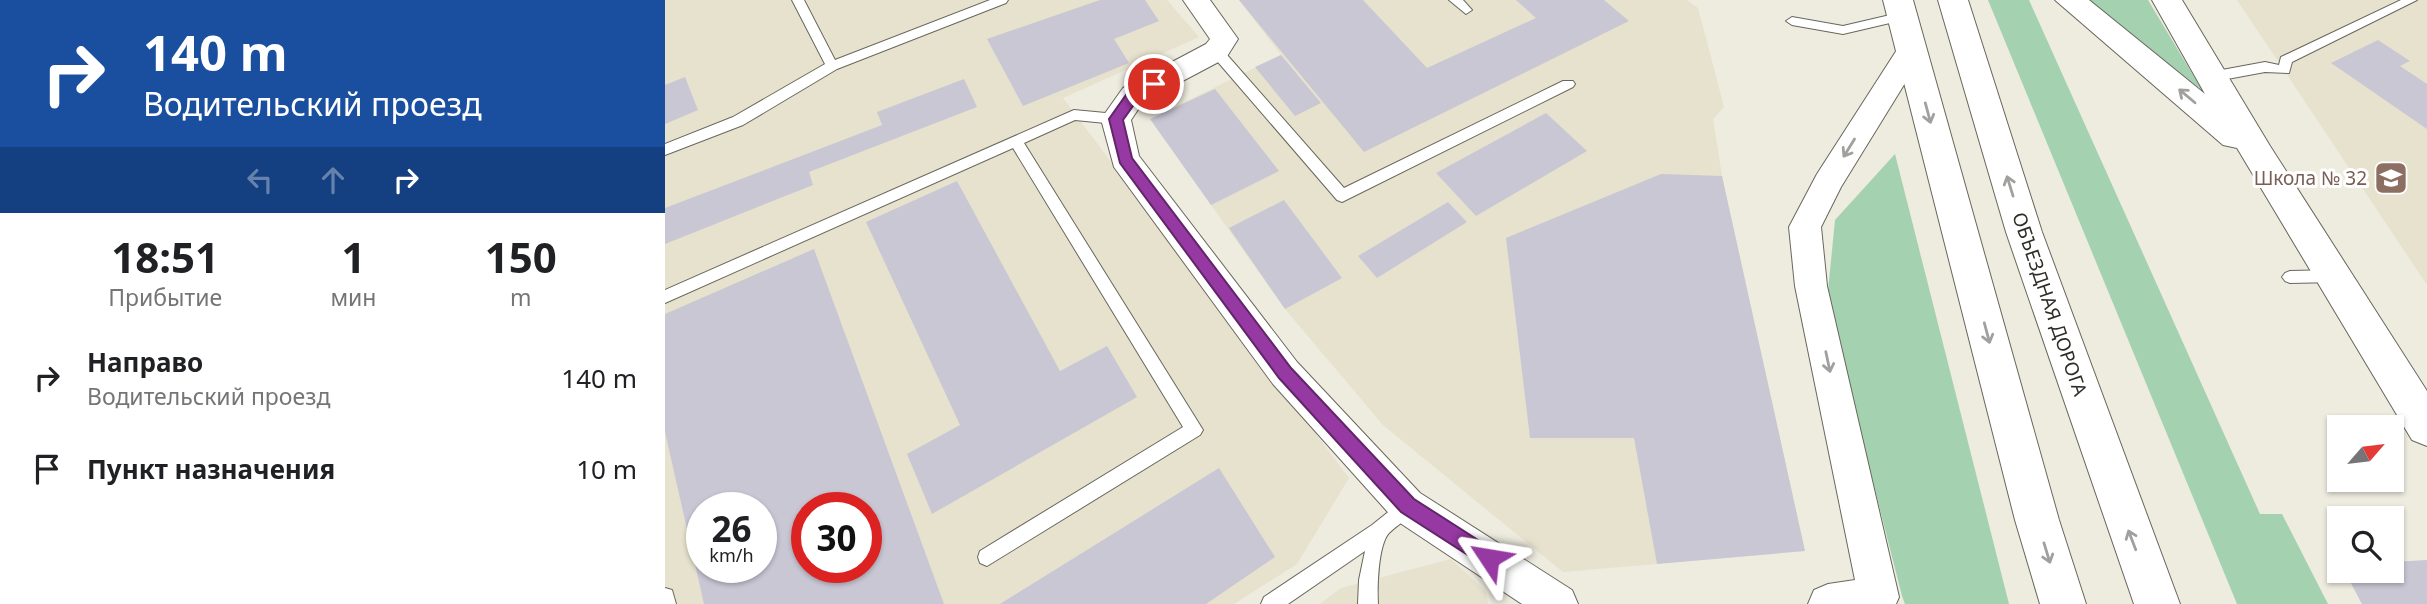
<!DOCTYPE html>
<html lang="ru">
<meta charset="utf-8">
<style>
body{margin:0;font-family:"Noto Sans",sans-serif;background:#f2f2f2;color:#202124;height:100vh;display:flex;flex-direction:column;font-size:26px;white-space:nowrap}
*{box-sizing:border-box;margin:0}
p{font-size:23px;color:#757577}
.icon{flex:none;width:38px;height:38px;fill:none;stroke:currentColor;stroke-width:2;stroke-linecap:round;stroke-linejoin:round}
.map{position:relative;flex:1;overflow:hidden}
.drawer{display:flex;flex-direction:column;background:#fff;width:665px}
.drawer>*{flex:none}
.top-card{background:#1a4fa0;color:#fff;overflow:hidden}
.needle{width:46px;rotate:62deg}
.tools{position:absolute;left:1662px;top:415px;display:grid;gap:14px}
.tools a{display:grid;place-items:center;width:77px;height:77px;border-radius:0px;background:#fff;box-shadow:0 2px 5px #0004;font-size:35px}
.speed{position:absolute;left:21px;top:492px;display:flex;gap:14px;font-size:35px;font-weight:700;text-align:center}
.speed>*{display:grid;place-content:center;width:91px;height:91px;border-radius:50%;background:#fff;box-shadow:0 2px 5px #0004;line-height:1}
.speed small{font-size:18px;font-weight:400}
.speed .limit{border:10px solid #d22;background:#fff;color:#111}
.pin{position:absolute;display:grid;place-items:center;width:60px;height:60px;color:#fff;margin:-30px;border:4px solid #fff;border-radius:50%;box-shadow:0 2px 7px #0007}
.me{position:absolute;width:77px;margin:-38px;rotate:303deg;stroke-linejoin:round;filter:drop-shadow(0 0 5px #0008)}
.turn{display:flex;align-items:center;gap:24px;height:147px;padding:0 28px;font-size:32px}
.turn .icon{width:91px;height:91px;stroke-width:2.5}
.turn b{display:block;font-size:49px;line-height:60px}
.lanes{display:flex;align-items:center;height:66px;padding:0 28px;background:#0003;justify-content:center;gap:35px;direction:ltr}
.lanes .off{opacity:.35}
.eta{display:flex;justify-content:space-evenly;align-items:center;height:119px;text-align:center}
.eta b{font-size:42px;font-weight:700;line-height:49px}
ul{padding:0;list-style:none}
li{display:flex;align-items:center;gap:21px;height:91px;padding:0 28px}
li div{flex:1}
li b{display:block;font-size:26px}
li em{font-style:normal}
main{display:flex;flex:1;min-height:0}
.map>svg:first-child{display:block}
.built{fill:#e6e2ce;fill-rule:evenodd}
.green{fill:#a4d2b0}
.building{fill:#c9c7d4;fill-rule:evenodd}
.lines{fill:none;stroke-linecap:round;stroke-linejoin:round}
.lane-casing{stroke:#69675c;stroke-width:2}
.street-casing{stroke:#69675c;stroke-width:2}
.secondary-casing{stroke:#69675c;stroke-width:2}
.primary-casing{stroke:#69675c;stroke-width:2}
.lane{fill:#fff;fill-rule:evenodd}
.street{fill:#fff;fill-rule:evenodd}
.secondary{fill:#fff;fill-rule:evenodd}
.primary{fill:#fff;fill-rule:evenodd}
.oneway{stroke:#a1a09e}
.route{fill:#9739a2;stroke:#622569;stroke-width:2}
.labels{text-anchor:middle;stroke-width:6;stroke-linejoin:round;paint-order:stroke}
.education-label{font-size:19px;fill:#785e54;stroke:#fff;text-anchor:end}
.street-label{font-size:19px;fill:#2e2d28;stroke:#fff}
</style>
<main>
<section class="drawer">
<div class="top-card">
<div class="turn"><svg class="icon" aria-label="right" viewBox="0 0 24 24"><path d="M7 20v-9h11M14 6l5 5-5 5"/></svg><div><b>140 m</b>Водительский проезд</div></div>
<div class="lanes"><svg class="icon off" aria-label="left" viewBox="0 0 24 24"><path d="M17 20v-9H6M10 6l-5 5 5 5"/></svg><svg class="icon off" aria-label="ahead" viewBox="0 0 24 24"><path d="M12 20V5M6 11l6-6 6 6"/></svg><svg class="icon" aria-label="right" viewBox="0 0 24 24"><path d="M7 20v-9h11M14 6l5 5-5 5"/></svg></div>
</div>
<div class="eta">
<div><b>18:51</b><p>Прибытие</p></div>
<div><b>1</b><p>мин</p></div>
<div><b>150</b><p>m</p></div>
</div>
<ul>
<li><svg class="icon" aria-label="right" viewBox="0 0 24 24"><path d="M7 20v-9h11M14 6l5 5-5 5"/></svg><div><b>Направо</b><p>Водительский проезд</p></div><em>140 m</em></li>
<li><svg class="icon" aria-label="arrive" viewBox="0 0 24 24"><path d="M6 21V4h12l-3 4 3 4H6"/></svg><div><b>Пункт назначения</b></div><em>10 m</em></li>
</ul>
</section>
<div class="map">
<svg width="1762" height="604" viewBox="0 0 1762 604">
<rect width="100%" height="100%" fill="#eeebdf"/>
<!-- built -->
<g class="built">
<path d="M0,0H502L534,37L398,98L684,478L632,564L569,604H0ZM37,508H96V567H37ZM142,508H201V567H142Z"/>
<path d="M574,0H1022L1033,8L1059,107L1048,119L1057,176L1140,551L898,572L718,425L620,309L485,119L616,55Z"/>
<path d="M1572,0H1762V285L1619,70Z"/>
<path d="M786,559L821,592L823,604H655L676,588Z"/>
</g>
<!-- green -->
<g class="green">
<path d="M1323,0H1364L1595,514H1617L1663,604H1572Z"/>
<path d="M1421,0H1483L1537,90Z"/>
<path d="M1230,154L1344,604H1240L1237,596L1162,301L1170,220Z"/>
</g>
<!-- building -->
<g class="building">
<path d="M435,0H480L494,21L449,39L464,63L358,106L322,39Z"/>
<path d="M574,0H698L762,68L871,18L851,0H939L964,21L699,152Z"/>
<path d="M1713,40L1745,61L1735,66L1762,84V129L1666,63Z"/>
<path d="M616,55L656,103L630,116L590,67Z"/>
<path d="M20,77L33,110L0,124V85Z"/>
<path d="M299,79L312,107L144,172L148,185L0,244V208L217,125L212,112Z"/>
<path d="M550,89L614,171L546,205L485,119Z"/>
<path d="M881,113L922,151L811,216L771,173Z"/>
<path d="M996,174L1057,176L1140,551L992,564L969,438H865L841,238Z"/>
<path d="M292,181L395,371L442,346L472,397L267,514L242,454L295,425L201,222Z"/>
<path d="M619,200L677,278L620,309L564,228Z"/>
<path d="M783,202L802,222L712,278L693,256Z"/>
<path d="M149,249L279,604H39L0,432V314ZM37,508H96V567H37ZM142,508H201V567H142Z"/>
<path d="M554,468L610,557L541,604H335Z"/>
<path d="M1762,560V604H1697L1679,570H1727V562Z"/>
</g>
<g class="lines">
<defs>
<g id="lane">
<path d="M127,0H139L170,60L325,0H343L341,3L172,69L78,125L0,155V144L68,117L160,64Z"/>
<path d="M784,0H798L807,10L801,14Z"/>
<path d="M1736,0H1752L1627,62L1624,73L1600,72L1546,82L1539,77L1546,72L1600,62L1614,65L1616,57Z"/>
<path d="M1238,12L1244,16L1242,19L1178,34L1127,25L1121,21L1127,17L1178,26Z"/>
<path d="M551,47L556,48L679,188L898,81H908L910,84L908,87L677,202L672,200L546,54L545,51Z"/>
<path d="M409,110L451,114L458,119L451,124L410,120L359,143L538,430L535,435L322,566L315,563L313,557L315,551L518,427L348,148L0,303V290Z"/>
<path d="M1670,270L1675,272L1678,276L1675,280L1670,282L1625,283L1620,281L1617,277L1620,273L1625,271Z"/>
<path d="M742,497L748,500L751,506C746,518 733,524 724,533C713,545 712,588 713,604H693L694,580L700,551L623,604H596L599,597L707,525Z"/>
<path d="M0,588L7,590L11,604H0Z"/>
</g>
<g id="street">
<path d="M518,0H545L573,39L561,58L478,102L466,120L474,156L632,362L755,493L907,590L913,604H857L729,519L608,384L449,167L436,119L458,88L541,44L545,39Z"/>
<path d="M1247,40L1257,42L1261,49L1176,187L1156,227L1162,286L1234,597L1231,604H1143L1149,590L1163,584L1190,580L1130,286L1124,227L1152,174L1237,42Z"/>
</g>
<path id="secondary" d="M1390,0H1424L1540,94L1487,0H1517L1605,146L1762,391V446L1747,440L1572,148L1558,145Z"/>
<g id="primary">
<path d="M1218,0H1248L1394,520L1421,604H1375L1350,520Z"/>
<path d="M1273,0H1303L1377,232L1515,604H1469L1341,232Z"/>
</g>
</defs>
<!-- lane casing -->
<use href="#lane" class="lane-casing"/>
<!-- street casing -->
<use href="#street" class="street-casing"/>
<!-- secondary casing -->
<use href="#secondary" class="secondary-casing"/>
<!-- primary casing -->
<use href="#primary" class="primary-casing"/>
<!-- lane -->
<use href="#lane" class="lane"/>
<!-- street -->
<use href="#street" class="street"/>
<!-- secondary -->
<use href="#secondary" class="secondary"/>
<!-- primary -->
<use href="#primary" class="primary"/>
</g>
<!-- one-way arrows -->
<defs><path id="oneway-shaft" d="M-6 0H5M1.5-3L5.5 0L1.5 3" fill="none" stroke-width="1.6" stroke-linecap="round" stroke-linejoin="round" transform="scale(1.75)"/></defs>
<g class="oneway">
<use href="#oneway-shaft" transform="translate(1522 96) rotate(-140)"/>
<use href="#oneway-shaft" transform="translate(1263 113) rotate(75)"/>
<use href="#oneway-shaft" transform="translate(1184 148) rotate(122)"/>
<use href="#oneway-shaft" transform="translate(1345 186) rotate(-107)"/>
<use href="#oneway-shaft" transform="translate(1322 333) rotate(75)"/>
<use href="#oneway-shaft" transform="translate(1163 362) rotate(78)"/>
<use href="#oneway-shaft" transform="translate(1467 540) rotate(-111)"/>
<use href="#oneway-shaft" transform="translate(1382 553) rotate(73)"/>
</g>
<!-- route -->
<path class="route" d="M489,80L494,81V88L473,99L458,120L467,158L626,368L749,499L830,551L833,558L830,564L824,567L817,564L736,512L614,378L455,163L444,119L463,92Z"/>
<!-- icons -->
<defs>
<symbol id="school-square" viewBox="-11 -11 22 22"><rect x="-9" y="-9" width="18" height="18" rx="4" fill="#8d6e63" stroke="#fff"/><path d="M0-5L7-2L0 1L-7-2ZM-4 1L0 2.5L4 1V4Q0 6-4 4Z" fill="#fff"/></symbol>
</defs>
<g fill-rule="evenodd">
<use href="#school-square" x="1707" y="159" width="38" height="38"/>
</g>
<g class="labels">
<!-- education labels -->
<g class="education-label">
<text x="1702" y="185">Школа № 32</text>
</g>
<!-- street labels -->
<g class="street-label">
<text transform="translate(1385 304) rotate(71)" y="7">ОБЪЕЗДНАЯ ДОРОГА</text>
</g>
</g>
</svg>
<div class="tools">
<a><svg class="needle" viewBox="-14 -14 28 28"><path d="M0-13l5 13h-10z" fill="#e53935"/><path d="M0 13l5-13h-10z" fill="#757577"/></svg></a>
<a><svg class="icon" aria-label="search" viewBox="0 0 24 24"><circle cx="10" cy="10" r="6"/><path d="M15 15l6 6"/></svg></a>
</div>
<div class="speed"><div>26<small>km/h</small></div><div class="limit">30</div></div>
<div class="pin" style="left:489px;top:84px;background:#d93025"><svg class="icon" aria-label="arrive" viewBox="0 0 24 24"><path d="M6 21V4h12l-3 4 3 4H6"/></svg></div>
<svg class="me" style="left:824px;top:558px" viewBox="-20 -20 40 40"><path d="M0-17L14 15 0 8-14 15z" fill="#9739a2" stroke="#fff" stroke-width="4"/></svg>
</div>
</main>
